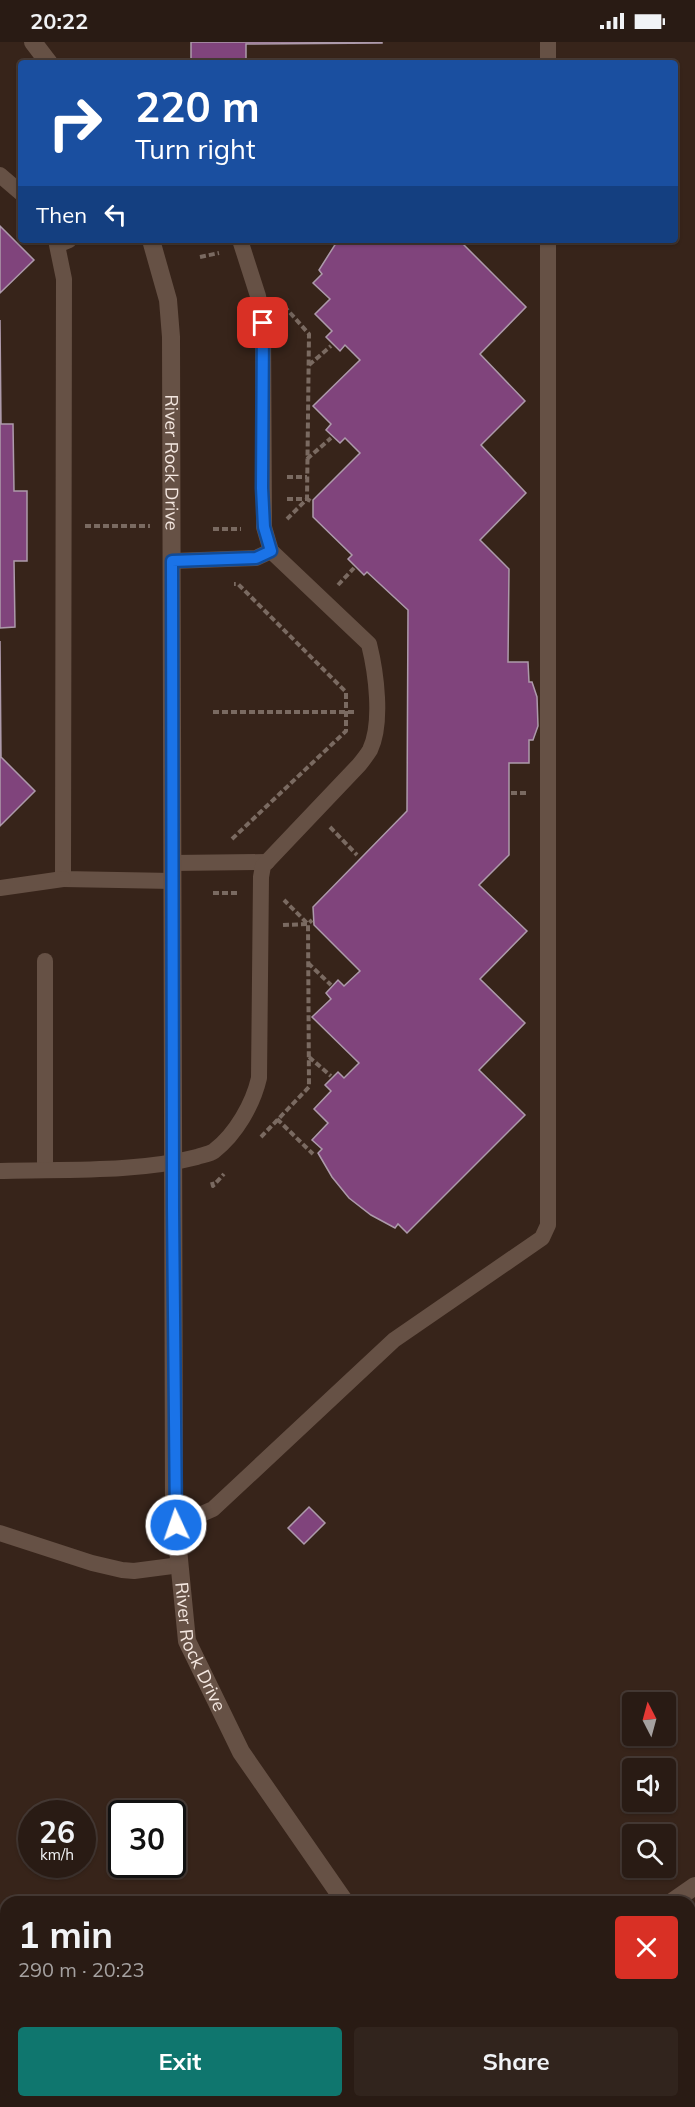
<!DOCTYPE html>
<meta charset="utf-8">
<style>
body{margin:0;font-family:Mulish,sans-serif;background:#31241d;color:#f1f3f6;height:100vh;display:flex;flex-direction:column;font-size:22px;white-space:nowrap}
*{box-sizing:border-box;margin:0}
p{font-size:20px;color:#a5a1a0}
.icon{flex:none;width:33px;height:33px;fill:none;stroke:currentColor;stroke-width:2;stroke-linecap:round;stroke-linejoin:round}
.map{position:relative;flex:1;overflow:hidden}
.drawer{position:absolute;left:0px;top:1854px;width:696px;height:212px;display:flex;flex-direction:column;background:#291b14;border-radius:18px 18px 0 0;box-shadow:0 2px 4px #0004,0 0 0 2px #453934}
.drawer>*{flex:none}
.guide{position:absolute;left:18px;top:18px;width:660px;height:183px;border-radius:6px;box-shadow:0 2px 4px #0004,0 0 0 2px #453934;background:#1a4fa0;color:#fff;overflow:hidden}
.needle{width:39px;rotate:354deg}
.tools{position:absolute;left:622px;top:1650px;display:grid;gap:12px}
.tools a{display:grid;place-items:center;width:54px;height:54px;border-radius:6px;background:#291b14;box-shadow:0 2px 4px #0004,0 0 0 2px #453934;font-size:30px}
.speed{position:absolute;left:18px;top:1758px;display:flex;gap:12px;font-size:30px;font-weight:700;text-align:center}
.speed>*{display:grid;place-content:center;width:78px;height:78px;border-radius:50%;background:#291b14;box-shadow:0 2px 4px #0004,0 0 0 2px #453934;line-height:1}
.speed small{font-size:15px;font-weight:400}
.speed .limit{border:3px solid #111;border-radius:9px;background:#fff;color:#111}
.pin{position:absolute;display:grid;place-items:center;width:51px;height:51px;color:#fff;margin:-26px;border-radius:12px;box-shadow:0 3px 9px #0006}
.me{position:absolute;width:66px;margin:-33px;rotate:357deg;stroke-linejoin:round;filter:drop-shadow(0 0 4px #0008)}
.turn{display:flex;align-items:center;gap:21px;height:126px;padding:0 18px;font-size:27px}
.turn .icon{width:78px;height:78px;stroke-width:2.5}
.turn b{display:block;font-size:42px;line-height:51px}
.then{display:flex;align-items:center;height:57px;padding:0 18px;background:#0003;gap:12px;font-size:22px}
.round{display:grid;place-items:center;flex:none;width:63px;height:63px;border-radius:6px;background:#31241d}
.head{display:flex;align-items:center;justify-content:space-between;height:102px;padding:0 18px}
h1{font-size:36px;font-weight:700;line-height:45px}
.button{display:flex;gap:12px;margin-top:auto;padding:12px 18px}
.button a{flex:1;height:69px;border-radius:6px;background:#0f766e;color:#fff;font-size:24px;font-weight:700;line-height:69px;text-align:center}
.button a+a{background:#31241d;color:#f1f3f6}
.status{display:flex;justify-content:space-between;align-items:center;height:42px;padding:0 30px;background:#291b14;direction:ltr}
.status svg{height:16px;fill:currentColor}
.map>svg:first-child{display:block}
.building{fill:#80447c;stroke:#ad9aab;stroke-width:1.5}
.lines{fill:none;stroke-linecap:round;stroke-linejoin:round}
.path{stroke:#7a6a61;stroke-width:4;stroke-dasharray:6 3;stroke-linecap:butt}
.lane{stroke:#665145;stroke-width:16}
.street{stroke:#665145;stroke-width:18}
.secondary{stroke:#665145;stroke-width:18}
.route-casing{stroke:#114b97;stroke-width:15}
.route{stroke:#1a73e8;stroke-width:10}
.labels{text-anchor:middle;stroke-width:4.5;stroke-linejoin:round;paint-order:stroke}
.street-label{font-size:18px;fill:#f4e7e0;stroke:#37241a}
</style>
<div class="status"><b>20:22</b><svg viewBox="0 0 49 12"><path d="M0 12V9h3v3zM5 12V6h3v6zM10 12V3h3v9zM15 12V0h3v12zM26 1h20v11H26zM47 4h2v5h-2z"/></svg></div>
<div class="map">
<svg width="695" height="2065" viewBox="0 0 695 2065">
<rect width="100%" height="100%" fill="#37241a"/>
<!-- building -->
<g class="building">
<path d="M191,0H382V1L246,2V21H191Z"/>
<path d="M0,184L34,218L0,251Z"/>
<path d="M338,198H459L526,265L480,312L525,359L481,403L526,451L480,498L509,527L508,620H528L529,640H532L537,655L538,684L533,698H529V721H509V813L479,843L527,889L480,937L525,981L479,1028L525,1073L407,1191L398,1182L395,1186L371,1173L349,1156L332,1135L318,1111L322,1107L312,1098L328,1081L314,1067L331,1049L325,1043L338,1030L344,1036L359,1021L312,975L331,957L326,951L338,938L344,944L360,929L314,883L313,865L407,769L408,568L367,530L364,533L348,517L352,513L313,475V458L360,411L345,396L340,401L326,388L331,382L313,364L360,318L345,303L340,309L326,295L332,289L315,272L330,257L313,241L322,232L319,228Z"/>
<path d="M0,278L1,382H13L14,449H27V519H14L15,585L0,586Z"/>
<path d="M0,599L1,715L35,749L0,784Z"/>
<path d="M309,1465L325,1481L304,1502L288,1486Z"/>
<path d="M456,2060H521L524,2065H445Z"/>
</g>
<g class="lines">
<!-- path -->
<g class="path">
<path d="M200,215L219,211"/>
<path d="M284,264L309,292L307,457L287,477"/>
<path d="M309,323L331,304"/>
<path d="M307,417L331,396"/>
<path d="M287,435H307"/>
<path d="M287,457H307L312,460"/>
<path d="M85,484H150"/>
<path d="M213,487H241"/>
<path d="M338,543L354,526"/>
<path d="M213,670H356"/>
<path d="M511,751H526"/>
<path d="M330,785L357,813"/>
<path d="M232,797L346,689V650L238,542H234"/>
<path d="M213,851H240"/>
<path d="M283,883L308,882L312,878"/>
<path d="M308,921L331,943"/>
<path d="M309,1015L331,1034"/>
<path d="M277,1077L313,1112"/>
<path d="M261,1095L309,1045L308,882L284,858"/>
<path d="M212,1140L213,1144L224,1132"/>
</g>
<!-- lane -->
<g class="lane">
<path d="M548,0V21"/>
<path d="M0,133L21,151"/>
<path d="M69,198L57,203L64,237L63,837L173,839"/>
<path d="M172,519L256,516L271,509"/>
<path d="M172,821L267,820"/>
<path d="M0,846L63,837"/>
<path d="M45,919V1128"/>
<path d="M0,1129C64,1127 135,1131 197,1115C203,1113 210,1112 214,1109C236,1092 253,1062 259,1036L261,835L263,824L359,723C363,718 367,713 370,708C383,681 376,630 369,602L271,509L264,485L263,281L258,254L240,198"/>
<path d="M176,1483L213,1467L394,1298L542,1196L548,1183V198"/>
<path d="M0,1491L92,1521L122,1528L134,1529L180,1523"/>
</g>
<!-- street -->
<g class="street">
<path d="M33,0L49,21"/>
<path id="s1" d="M151,198L168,258L171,295L174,1466L187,1599L241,1710L345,1860"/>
</g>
<!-- secondary -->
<g class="secondary">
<path d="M672,1860L695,1844"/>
<path d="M384,2065L392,2060"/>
</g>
</g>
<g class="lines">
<defs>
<path id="route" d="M176,1483L173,1167L172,519L256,516L271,509L264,485L262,446L263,281"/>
</defs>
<!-- route casing -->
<use href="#route" class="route-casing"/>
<!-- route -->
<use href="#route" class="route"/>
</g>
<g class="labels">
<!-- street labels -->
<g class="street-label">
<text dy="6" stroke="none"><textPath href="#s1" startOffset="225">River Rock Drive</textPath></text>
<text dy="6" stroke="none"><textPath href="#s1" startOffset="1413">River Rock Drive</textPath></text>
</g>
</g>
</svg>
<div class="tools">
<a><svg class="needle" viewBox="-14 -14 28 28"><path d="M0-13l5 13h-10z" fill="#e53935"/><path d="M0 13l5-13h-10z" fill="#a5a1a0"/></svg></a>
<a><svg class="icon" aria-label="sound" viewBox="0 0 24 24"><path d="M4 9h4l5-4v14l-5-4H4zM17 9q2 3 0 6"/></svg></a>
<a><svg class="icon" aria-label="search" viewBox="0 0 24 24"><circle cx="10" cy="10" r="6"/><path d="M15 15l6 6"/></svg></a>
</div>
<div class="speed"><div>26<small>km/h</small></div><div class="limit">30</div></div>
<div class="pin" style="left:263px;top:281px;background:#d93025"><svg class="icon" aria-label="arrive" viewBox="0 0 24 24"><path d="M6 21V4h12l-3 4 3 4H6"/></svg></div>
<svg class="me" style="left:176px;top:1483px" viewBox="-20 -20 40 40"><circle r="17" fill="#1a73e8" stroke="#fff" stroke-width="3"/><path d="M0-11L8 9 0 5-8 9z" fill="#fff"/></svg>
<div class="guide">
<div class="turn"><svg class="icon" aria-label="right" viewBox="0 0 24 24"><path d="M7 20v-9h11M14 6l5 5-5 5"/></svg><div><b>220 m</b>Turn right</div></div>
<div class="then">Then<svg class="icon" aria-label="left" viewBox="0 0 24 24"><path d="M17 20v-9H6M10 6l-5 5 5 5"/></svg></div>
</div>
<section class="drawer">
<div class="head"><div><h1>1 min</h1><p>290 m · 20:23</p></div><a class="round" style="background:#d93025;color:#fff"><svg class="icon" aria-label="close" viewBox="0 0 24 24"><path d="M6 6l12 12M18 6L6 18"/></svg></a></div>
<div class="button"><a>Exit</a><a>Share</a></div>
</section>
</div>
